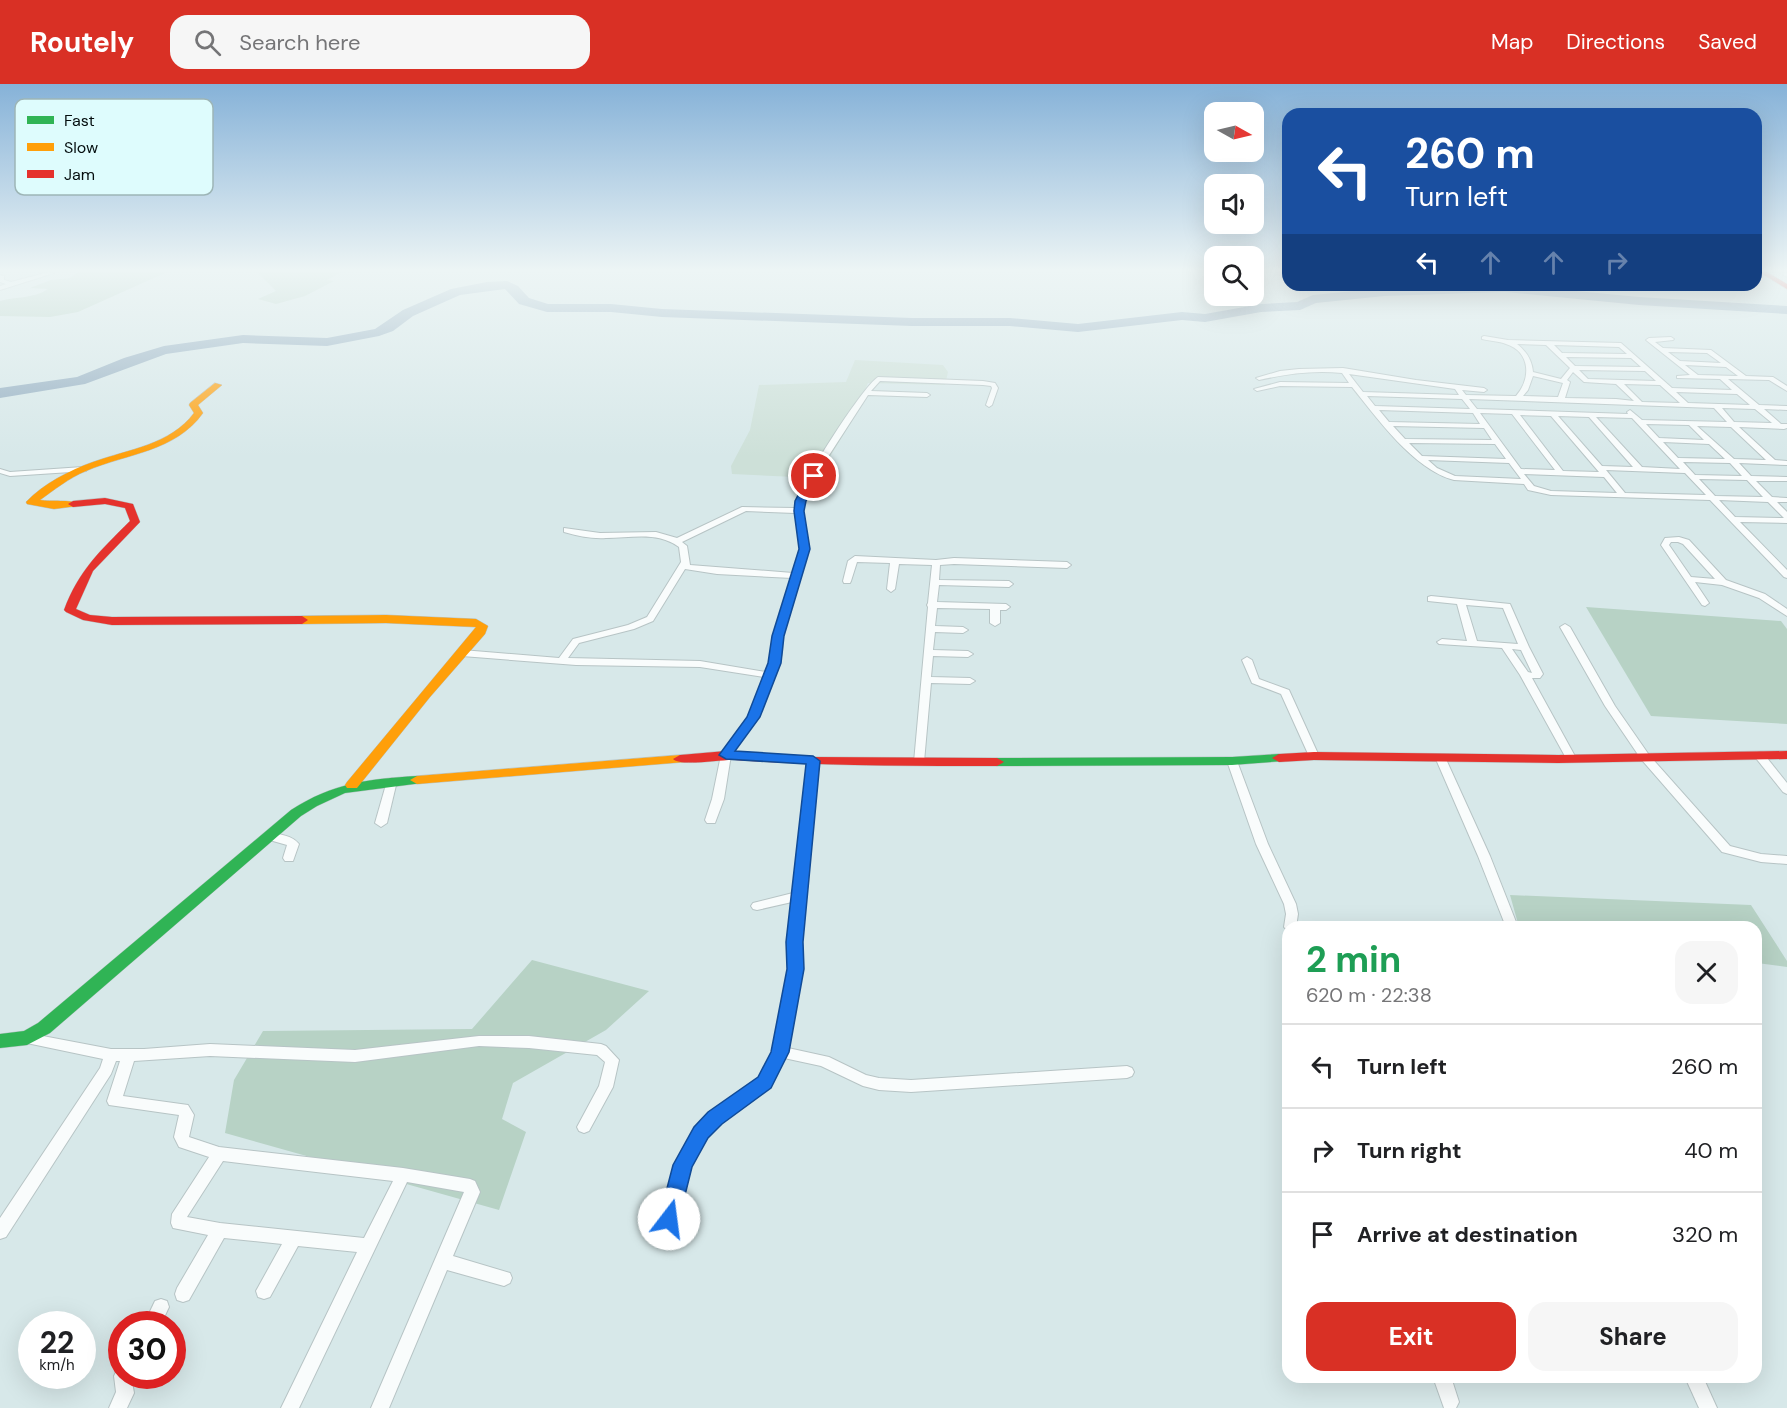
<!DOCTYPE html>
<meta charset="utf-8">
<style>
body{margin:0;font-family:"DM Sans",sans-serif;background:#f6f6f6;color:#202124;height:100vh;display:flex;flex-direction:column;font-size:22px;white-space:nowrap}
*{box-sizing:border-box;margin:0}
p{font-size:20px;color:#757577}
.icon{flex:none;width:33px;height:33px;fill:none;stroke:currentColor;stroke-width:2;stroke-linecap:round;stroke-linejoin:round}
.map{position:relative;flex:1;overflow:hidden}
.details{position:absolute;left:1282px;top:837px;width:480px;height:462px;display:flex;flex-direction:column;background:#fff;border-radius:18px;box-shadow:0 6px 24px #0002}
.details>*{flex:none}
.banner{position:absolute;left:1282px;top:24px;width:480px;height:183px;border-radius:18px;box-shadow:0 6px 24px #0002;background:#1a4fa0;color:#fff;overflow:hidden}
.needle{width:39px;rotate:98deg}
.controls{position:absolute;left:1204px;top:18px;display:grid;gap:12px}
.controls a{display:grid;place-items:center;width:60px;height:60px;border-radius:12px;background:#fff;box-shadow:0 6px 24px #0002;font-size:30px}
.speed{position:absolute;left:18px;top:1227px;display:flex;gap:12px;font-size:30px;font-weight:700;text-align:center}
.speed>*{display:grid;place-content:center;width:78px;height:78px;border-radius:50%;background:#fff;box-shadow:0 6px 24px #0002;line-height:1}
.speed small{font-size:15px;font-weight:400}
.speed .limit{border:9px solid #d22;background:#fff;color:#111}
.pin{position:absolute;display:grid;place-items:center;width:51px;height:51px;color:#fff;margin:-26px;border:3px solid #fff;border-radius:50%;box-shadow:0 2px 6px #0007}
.me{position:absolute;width:66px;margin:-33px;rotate:15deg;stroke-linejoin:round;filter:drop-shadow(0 0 4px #0008)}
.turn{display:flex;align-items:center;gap:21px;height:126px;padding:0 24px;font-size:27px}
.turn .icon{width:78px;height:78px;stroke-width:2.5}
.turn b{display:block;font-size:42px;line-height:51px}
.lanes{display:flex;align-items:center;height:57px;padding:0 24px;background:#0003;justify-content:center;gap:30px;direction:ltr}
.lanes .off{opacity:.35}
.round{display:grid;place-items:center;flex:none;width:63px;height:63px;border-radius:18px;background:#f6f6f6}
.overview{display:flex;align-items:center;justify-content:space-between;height:102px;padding:0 24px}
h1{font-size:36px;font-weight:700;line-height:45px;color:#1e9e55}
.cta{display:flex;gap:12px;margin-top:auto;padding:12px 24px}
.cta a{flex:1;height:69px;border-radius:18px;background:#d93025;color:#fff;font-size:24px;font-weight:700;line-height:69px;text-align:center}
.cta a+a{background:#f6f6f6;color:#202124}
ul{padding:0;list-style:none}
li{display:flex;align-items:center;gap:18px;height:84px;padding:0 24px;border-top:2px solid #e0e0e0}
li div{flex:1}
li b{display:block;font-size:22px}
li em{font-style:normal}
header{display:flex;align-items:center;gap:36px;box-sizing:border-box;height:84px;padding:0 30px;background:#d93025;color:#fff}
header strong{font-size:28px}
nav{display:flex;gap:33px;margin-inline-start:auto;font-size:21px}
.search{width:420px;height:54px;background:#f6f6f6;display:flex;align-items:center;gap:15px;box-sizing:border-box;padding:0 21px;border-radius:18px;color:#757577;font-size:22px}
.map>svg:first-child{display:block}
.green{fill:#cde0d8}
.forest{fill:#b7d2c5}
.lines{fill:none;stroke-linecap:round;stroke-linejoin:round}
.river{fill:#94aec1;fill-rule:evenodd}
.street-casing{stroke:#b7c4c5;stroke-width:2}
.fast-casing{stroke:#b7c4c5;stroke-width:1}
.slow-casing{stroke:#b7c4c5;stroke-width:1}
.jam-casing{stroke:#b7c4c5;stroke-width:1}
.street{fill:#f9fcfc;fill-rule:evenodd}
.fast{fill:#30b455;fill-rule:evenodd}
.slow{fill:#ff9f0a;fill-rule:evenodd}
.jam{fill:#e5322d;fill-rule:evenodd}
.route{fill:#1a73e8;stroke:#114b97;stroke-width:1.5}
.key{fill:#defcfd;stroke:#9db5b6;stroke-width:1.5}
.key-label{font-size:16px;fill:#050e0f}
</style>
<header>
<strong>Routely</strong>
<div class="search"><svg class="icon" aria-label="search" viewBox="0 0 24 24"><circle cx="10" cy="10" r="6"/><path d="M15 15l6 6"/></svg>Search here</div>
<nav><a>Map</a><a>Directions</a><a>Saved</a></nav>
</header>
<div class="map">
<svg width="1787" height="1324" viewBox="0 0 1787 1324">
<rect width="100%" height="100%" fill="#d7e8e9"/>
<!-- green -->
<path class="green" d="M855,276L943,281L948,288L945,301L868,299L847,345L817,394L732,390L731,382L750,346L759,301L846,298Z"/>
<!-- forest -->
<g class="forest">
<path d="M78,188H167L78,228L50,233L0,232V217C17,212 33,215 48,205L30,204L51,196L70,194Z"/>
<path d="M257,188H342L327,196L334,197L305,212L276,220L258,215L276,207Z"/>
<path d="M1586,523L1781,537L1787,545V640L1651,632Z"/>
<path d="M1510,811L1751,821L1787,877V883L1757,879L1756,843H1519Z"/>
<path d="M532,876L649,907L606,946L513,999L502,1035L526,1048L499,1126L225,1049L234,996L263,947L472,945Z"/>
</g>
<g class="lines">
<!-- river -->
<path class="river" d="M507,197L518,202L529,214L548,220H611L662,225L912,234H1010L1078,240L1182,228L1205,230L1261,220L1297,218L1313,211L1384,204L1480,201H1513L1639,213L1787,222V230L1639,221L1505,208L1384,212L1316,219L1300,226L1261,228L1205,238L1182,236L1078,248L1010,242H912L662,233L611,228H547L519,220L505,205L460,211L413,232L393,247L379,252L327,262L243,259L166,270L85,300L0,314V304L77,293L124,274L164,262L243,251L327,254L375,245L403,226L451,205L487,198Z"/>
<defs>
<g id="street">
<path d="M49,188L54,189L0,206V202L6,200L0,198V191L4,192V196L11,198Z"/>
<path d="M1779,188L1787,189V193Z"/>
<path d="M1484,252L1508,256L1621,259L1672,304L1732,306L1720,295L1677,294V292L1690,291L1646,256L1649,254L1671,253L1674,255L1673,256L1655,258L1663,264L1711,266L1746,292L1773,293L1787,302V307L1769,296L1728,295L1759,321L1787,322V326L1764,325L1781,340H1787V344L1784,345L1739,343L1775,376L1787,377V381L1739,379L1751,392L1787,393V397H1756L1772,413L1787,414V418H1777L1787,428V439L1740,438L1787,486V494L1784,493L1710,416L1551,411L1528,406L1524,400L1454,396C1414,386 1377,334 1352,303L1280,302L1257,307L1254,305L1280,298L1349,299L1342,289C1313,286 1287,290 1259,296L1256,294L1280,287L1299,285L1343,284L1416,296L1484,304L1487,306L1484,308L1462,306L1466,311L1516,312C1531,295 1531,268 1506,260C1499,257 1490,257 1482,255V253ZM1517,260L1546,261L1570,284L1561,295L1533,288C1532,276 1526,267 1517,260ZM1554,261L1619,263L1627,270L1562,269ZM1668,268L1707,269L1721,279L1680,277ZM1566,273L1631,274L1641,283L1575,282ZM1685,281L1726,283L1738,292L1698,291ZM1579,286L1645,287L1656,297L1588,295ZM1573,288L1584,298L1616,300L1634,317L1616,315L1565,314L1570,298L1567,296ZM1349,290L1455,305L1459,311L1363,308ZM1533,292L1563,299L1558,313L1523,312L1528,306ZM1624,300L1660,301L1680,319L1642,318ZM1676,308L1737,310L1750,321L1688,319ZM1367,312L1462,315L1470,325L1375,322ZM1469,315L1714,324L1727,338L1642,336L1630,326L1627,328L1628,330L1477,325ZM1722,324L1755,325L1772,339L1734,338ZM1379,326L1473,329L1480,340L1389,338ZM1480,329L1512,330L1555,386L1521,385ZM1520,331L1551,332L1599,388L1563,387ZM1558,332L1589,333L1633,383L1602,382ZM1596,333L1632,334L1680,385L1642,383ZM1646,340L1689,341L1704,356L1659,354ZM1393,342L1484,344L1492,356L1405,355ZM1697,342L1731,343L1766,376L1734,375ZM1663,358L1709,360L1725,375L1678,374ZM1409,359L1495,360L1506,375L1422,372ZM1428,376L1509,379L1521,395L1455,392L1437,384ZM1683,378L1730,379L1742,392L1695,391ZM1606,386L1685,389L1706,411L1625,409ZM1524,390L1604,393L1617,409L1551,407L1534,402ZM1699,395L1747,396L1763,413L1715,412ZM1719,416L1768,418L1784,434L1735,433Z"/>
<path d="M878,293L983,297L995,299L998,304L992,321L989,323L986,321L992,304L991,302L983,301L880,297L871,307L927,309L930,311L927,313L868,311L824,379L804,417L803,427L809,465L783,552L782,570L759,633L731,671L724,715L715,739H707L705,736L712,715L721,671L749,633L764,593L700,583L576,581L462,572L457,569L462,566L559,574L573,555L628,541L647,533L681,478L679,463C657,447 631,454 606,454C592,455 578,452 564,448V444L600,449L656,448L677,454L742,423L795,424C797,405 862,303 878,293ZM746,427L795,429L801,465L793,489L690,481L687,462L682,458ZM685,485L717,490L792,494L773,552L772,570L766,588L700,577L568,574L579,559L634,545L653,537Z"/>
<path d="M83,383L87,385L86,387L10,392L0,389V385L10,388Z"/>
<path d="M1679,453L1689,456L1726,496L1765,510L1787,525V532L1759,514L1722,501L1695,498L1709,519L1705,522L1702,521L1661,461L1665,454ZM1671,458H1678L1683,460L1715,495L1691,493L1669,461Z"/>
<path d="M855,472L936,476L954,474L1067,478L1071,481L1067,484L954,480L940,481L939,496L1009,497L1013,500L1009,503L939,501L937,518L1006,520L1010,523L1006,526H1000V539L995,542L990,539V525L937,524L935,542L963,543L968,546L963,549L935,548L933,566L968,567L973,570L968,573L933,572L931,593L970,594L975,597L970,600L931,599L924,678L923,680H915L914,678L928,523L927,521L928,519L932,481L899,480L895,505L891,508L887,505L890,479L857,478L851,497L850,499H844L843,497L848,477Z"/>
<path d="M1431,512L1510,520L1529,563L1543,590L1540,594H1532L1576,674L1575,676H1567L1566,674L1520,591L1502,564L1439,560L1437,558L1442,555L1467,557L1457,520L1428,517V513ZM1466,521L1503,524L1518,560L1477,557ZM1512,565L1521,566L1532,589L1528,588Z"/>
<path d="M1565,540L1570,543L1615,622L1649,671L1730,762L1761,770L1787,772V780L1761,778L1722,768L1641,675L1605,622L1560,543Z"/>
<path d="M1247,573L1252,576L1259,595L1289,606L1319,672L1318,674H1310L1309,672L1281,610L1252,599L1242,576Z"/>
<path d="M1759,668L1763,669L1787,699V710L1783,708L1755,673L1754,671Z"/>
<path d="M1440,670L1445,673L1490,772L1518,843H1506L1478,772L1435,673Z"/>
<path d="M813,674L818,677L800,858L802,885L788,964L829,973L866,991L879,994L911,996L1127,982L1132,984L1134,988L1132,992L1127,994L911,1008L879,1006L863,1002L821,982L784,974L769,1003L720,1038L706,1053L690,1082L677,1135L675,1140L669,1142L663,1140L661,1135L675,1081L696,1045L710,1030L759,995L773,968L790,885L788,858L792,818L757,826L753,825L751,822L753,819L793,809L808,677Z"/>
<path d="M1232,674L1237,677L1268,760L1296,820L1298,830L1296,843H1288V847L1284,843L1286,830L1284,820L1256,760L1227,677Z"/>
<path d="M392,694L397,697L387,739L381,743L375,739L387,697Z"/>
<path d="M270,748C280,751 292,751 299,760L293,777H285L283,774L287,761L266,755L264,752L266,749Z"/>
<path d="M27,949L111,965H144L210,960L355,966L479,952H529L601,960L606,962L619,976L613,1003L589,1047L584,1049L579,1047L577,1043L599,1002L605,978L597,971L529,964L479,962L355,978L210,972L134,977L123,1012L188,1021L194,1031L189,1053L219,1063L403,1084L470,1095L475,1097L480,1108L453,1172L510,1189L512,1194L510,1199L504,1202L447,1186L389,1324H371L464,1108L407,1098L299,1324H281L357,1168L298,1162L270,1213L264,1215L258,1213L256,1207L282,1160L224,1154L189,1216L183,1218L177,1216L175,1210L177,1204L208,1151L173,1144L171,1139L172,1130L209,1073L179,1063L174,1053L179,1031L109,1021L107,1017L120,977H116L111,990L6,1153L0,1155V1134L100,984L103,975L22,958L20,954L22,950ZM223,1077L393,1097L364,1154L220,1139L187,1133Z"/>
<path d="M161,1215L167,1217L169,1223L161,1240H144L155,1217Z"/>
<path d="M122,1284V1292H131L134,1309L127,1324H109L116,1308L114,1292L117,1286Z"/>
<path d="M1433,1293H1451L1459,1318L1456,1324H1444Z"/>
<path d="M1685,1293H1703L1717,1324H1699Z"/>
</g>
<g id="fast">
<path d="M1279,670L1286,674L1284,677L1232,681L997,682L990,678L997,674L1232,673Z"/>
<path d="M417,692L422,693L424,696L422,699L345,709L317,722L301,732L50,949L27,961L0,964V950L24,947L38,939L291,726C333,699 368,695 417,692Z"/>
</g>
<g id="slow">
<path d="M215,299L222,301L198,321L203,329C175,368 128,369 86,387C69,394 54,406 40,416C51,418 71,415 78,420L77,422L54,425L27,420L26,418C43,400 70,386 93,378C129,365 170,361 194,329L189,321L190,319Z"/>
<path d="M386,531L476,535L488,542L485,550L430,613L357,704H347L345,701L347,698L476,543L386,539L302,540L296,536L302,532Z"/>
<path d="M680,671L687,675L685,678L417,700L410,696L417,692Z"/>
</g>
<g id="jam">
<path d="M1759,188H1767L1787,200V205Z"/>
<path d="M105,414L133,420L140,438L93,487L76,525L90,531L112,533L302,532L308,536L302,540L112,541L83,536L66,528L64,526C79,486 100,467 130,437L125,424L105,420L73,423L68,420L73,417Z"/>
<path d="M726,667L813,673L997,674L1004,678L997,682C910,682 823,682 735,676C722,675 681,683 673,675L680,671Z"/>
<path d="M1787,667V675L1558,679L1314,676L1279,678L1272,674L1279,670L1314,668L1558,671Z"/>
</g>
</defs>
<!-- street casing -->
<use href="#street" class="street-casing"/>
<!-- fast casing -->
<use href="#fast" class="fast-casing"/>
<!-- slow casing -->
<use href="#slow" class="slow-casing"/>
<!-- jam casing -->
<use href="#jam" class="jam-casing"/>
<!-- street -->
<use href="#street" class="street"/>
<!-- fast -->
<use href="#fast" class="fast"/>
<!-- slow -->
<use href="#slow" class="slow"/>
<!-- jam -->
<use href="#jam" class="jam"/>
</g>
<!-- sky -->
<linearGradient id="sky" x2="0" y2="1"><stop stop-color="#86b2d8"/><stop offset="0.5" stop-color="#edf5f5"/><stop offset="1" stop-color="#edf5f5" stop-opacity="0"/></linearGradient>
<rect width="1787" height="373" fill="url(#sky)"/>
<!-- route -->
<path class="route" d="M810,389L819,392L806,417L804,427L810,465L784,552L781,579L760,633L735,667L813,672L820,677L803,858L804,885L789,968L771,1004L722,1040L708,1054L692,1083L679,1135L676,1142L669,1145L662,1142L659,1135L673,1081L694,1043L708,1028L758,993L771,968L787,885L786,858L806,680L726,675L719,671L747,633L768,579L772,552L799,465L794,427L795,417Z"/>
<!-- legend -->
<rect x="15" y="15" width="198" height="96" rx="9" class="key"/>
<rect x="27" y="32" width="27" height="8" fill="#30b455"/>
<rect x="27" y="59" width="27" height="8" fill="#ff9f0a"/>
<rect x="27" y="86" width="27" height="8" fill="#e5322d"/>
<g class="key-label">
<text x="64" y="42">Fast</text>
<text x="64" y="69">Slow</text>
<text x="64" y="96">Jam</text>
</g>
</svg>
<div class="controls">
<a><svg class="needle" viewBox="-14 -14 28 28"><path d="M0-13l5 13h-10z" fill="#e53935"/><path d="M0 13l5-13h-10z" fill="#757577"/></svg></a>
<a><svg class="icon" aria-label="sound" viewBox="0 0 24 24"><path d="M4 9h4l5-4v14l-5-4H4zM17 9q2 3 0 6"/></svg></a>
<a><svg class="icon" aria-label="search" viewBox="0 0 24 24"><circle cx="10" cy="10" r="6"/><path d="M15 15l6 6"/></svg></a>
</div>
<div class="speed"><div>22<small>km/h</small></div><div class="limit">30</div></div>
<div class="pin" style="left:814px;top:392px;background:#d93025"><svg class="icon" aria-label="arrive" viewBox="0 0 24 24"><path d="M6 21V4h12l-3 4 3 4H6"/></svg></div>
<svg class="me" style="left:669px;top:1135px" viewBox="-20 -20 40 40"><circle r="19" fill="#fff"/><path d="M0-13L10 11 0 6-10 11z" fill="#1a73e8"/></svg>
<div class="banner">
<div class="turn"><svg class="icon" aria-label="left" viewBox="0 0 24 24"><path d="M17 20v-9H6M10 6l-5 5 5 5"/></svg><div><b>260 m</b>Turn left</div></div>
<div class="lanes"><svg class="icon" aria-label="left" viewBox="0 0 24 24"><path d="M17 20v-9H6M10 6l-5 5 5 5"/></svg><svg class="icon off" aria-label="ahead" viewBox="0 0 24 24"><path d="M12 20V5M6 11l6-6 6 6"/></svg><svg class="icon off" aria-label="ahead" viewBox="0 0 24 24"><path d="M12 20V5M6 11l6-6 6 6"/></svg><svg class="icon off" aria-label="right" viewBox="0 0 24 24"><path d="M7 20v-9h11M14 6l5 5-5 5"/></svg></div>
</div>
<section class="details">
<div class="overview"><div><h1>2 min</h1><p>620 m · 22:38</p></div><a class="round"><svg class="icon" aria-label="close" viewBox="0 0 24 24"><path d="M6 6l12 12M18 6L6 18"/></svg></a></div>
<ul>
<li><svg class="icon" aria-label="left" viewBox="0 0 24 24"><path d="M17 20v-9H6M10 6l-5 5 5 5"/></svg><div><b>Turn left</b></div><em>260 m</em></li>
<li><svg class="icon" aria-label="right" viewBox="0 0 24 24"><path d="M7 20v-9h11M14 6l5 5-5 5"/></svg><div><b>Turn right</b></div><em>40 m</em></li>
<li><svg class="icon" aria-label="arrive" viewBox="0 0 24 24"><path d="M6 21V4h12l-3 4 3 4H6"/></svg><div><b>Arrive at destination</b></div><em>320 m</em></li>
</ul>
<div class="cta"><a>Exit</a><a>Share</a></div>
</section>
</div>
